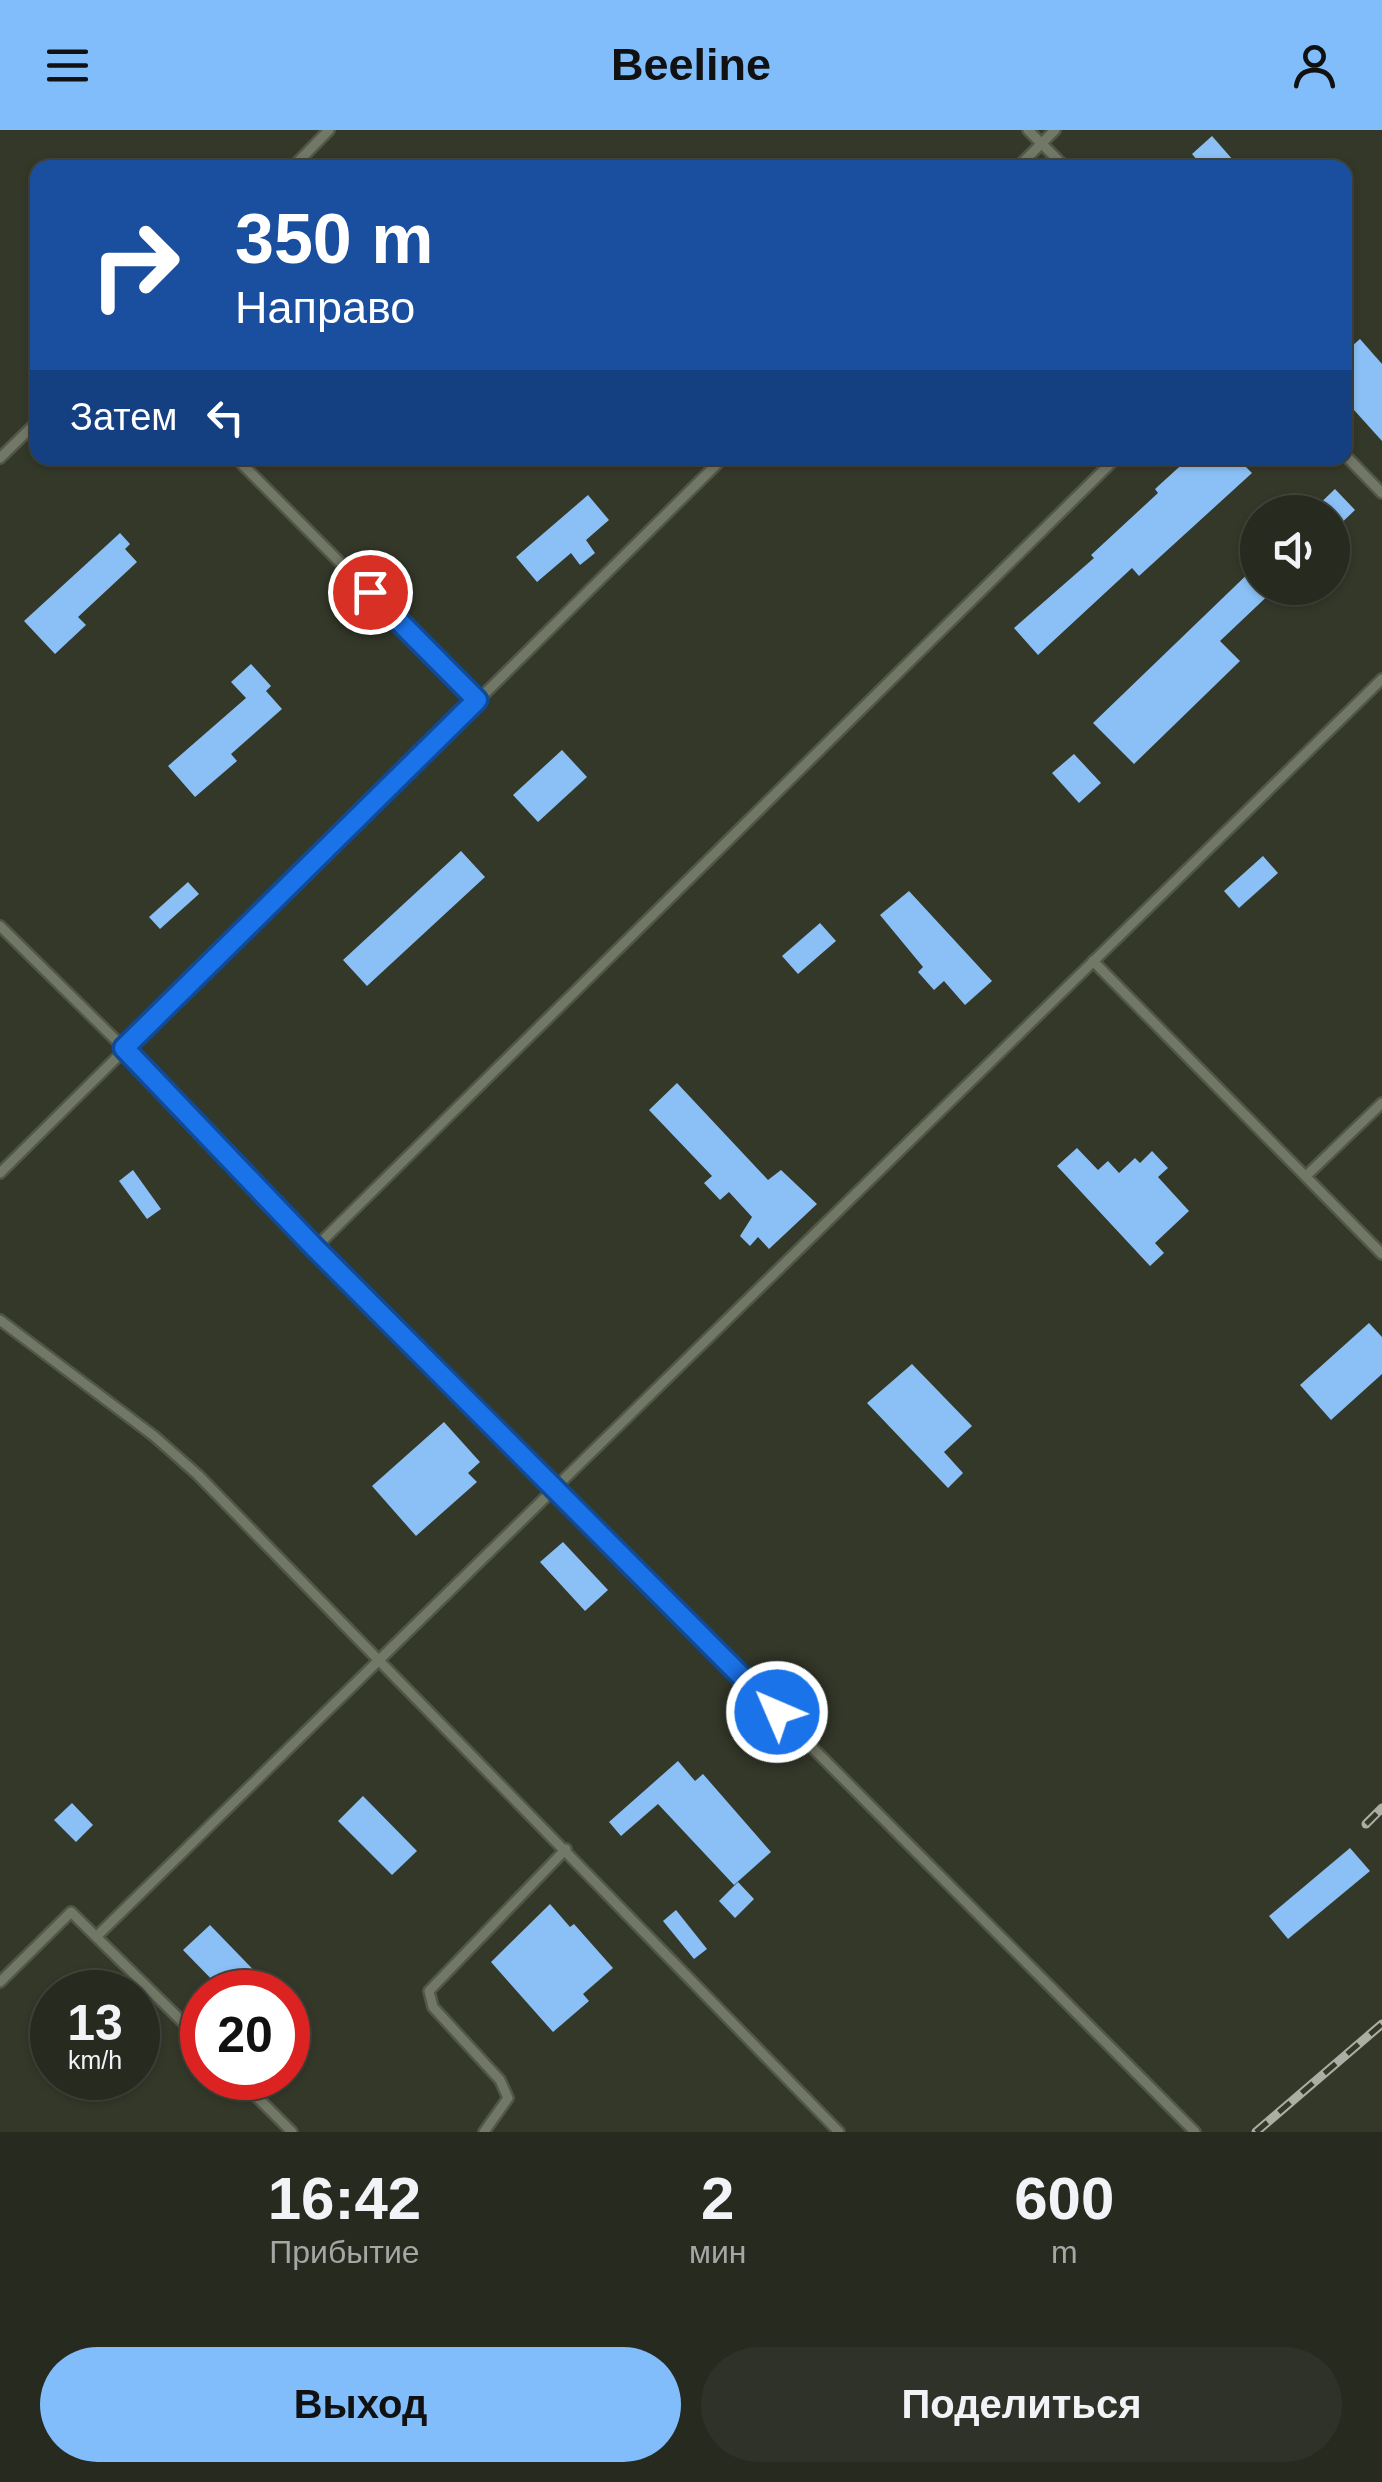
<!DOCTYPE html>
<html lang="ru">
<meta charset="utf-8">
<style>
body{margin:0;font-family:Arial,sans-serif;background:#2f3228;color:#f1f3f6;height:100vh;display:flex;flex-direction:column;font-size:38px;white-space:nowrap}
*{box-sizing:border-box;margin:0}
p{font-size:32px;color:#a4a7a4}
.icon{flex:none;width:55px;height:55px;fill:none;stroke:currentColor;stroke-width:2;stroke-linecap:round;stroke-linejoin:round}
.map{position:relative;height:2002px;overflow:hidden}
.side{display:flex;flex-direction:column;background:#272a1f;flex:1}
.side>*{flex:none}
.guide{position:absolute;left:30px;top:30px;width:1322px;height:305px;border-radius:20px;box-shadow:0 2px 8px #0004,0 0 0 2px #43463d;background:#1a4fa0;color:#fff;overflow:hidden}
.fabs{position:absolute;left:1240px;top:365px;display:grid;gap:20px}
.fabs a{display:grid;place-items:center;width:110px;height:110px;border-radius:50%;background:#272a1f;box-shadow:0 2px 8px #0004,0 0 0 2px #43463d;font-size:50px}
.speed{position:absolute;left:30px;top:1840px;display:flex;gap:20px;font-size:50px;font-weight:700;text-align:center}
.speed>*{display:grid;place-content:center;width:130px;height:130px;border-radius:50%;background:#272a1f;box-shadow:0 2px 8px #0004,0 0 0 2px #43463d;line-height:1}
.speed small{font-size:25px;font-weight:400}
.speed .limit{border:15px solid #d22;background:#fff;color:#111}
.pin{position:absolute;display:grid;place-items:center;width:85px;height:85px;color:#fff;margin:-42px;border:5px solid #fff;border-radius:50%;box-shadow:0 2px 10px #0007}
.me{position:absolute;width:110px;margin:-55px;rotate:315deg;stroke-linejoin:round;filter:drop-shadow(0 0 8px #0008)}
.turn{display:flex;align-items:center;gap:35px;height:210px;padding:0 40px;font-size:45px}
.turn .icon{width:130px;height:130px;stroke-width:2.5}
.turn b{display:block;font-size:70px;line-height:85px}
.then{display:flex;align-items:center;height:95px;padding:0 40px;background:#0003;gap:20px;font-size:38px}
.eta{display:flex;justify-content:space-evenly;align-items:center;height:170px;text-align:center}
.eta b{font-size:60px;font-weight:700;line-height:70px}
.button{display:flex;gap:20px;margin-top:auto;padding:20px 40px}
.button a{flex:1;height:115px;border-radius:60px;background:#80bdfa;color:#111;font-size:40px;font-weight:700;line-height:115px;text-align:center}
.button a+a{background:#2f3228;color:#f1f3f6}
header{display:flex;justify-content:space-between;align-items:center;height:130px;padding:0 40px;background:#80bdfa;color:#111;font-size:45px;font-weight:700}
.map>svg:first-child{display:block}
.building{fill:#8bc0f6}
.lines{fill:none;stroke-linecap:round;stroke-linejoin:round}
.lane-casing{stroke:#525648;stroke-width:14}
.lane{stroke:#727866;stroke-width:9}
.rail-casing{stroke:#abafa3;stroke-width:9}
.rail{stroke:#343829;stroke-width:5;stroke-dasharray:15;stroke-linecap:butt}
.route-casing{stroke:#114b97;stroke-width:25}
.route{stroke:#1a73e8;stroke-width:18}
</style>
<header><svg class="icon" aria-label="menu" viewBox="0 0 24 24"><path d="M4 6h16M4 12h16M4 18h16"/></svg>Beeline<svg class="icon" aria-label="person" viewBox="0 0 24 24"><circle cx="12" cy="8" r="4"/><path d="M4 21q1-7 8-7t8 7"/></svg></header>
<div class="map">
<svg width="1382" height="2002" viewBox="0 0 1382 2002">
<rect width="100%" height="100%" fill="#343829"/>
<!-- building -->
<g class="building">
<path d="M1212,6L1240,38H1204L1192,24Z"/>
<path d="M1360,209L1382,234V311L1345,270V222Z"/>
<path d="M1189,328H1237L1252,343L1139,446L1132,438L1038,525L1014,498L1094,428L1091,425L1158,363L1155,359Z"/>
<path d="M1335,359L1355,380L1332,402V382H1311Z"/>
<path d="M588,365L609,390L586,410L595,423L580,435L571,423L537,452L516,427Z"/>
<path d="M120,403L130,414L125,419L137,432L78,487L86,495L55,524L24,491Z"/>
<path d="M1258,434V458H1276L1220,511L1240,531L1134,634L1093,593Z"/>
<path d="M251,534L271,556L266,561L282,579L231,624L237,631L195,667L168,636L246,568L231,552Z"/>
<path d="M562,620L587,647L538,692L513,665Z"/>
<path d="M1074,624L1101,653L1079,673L1052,643Z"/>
<path d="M461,721L485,747L367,856L343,830Z"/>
<path d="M1263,726L1278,743L1239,778L1224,761Z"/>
<path d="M188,752L199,764L160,799L149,787Z"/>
<path d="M909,761L992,851L965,875L944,851L934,860L918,842L923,837L880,785Z"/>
<path d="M820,793L836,811L798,844L782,826Z"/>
<path d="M677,953L768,1050L781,1040L817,1074L769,1119L758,1107L750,1116L740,1106L752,1087L729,1062L720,1070L704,1053L712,1046L649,980Z"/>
<path d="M1077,1018L1098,1040L1108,1031L1119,1043L1135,1028L1140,1033L1152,1021L1168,1038L1158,1047L1189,1081L1155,1113L1164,1123L1150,1136L1057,1036Z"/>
<path d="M133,1040L161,1079L147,1089L119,1051Z"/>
<path d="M1369,1193L1382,1207V1244L1331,1290L1300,1255Z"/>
<path d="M912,1234L972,1296L944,1322L963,1343L948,1358L867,1273Z"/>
<path d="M444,1292L480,1332L468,1343L477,1352L416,1406L372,1356Z"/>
<path d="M563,1412L608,1460L585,1481L540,1432Z"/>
<path d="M678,1631L695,1651L703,1644L771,1722L734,1755L658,1674L621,1706L609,1692Z"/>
<path d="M363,1666L417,1721L392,1745L338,1691Z"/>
<path d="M72,1673L93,1695L76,1712L54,1690Z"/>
<path d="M1350,1718L1370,1741L1288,1809L1269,1786Z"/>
<path d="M738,1752L754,1769L735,1788L719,1771Z"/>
<path d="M550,1774L570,1797L574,1794L613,1838L583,1864L589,1871L553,1902L491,1832Z"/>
<path d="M676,1780L707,1819L694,1829L663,1791Z"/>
<path d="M210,1795L275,1862H224L183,1820Z"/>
</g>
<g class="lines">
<defs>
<g id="lane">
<path d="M1028,0L1066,38"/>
<path d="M292,38L329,0"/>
<path d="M1017,38L1055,0"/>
<path d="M1345,325L1382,363"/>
<path d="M0,328L38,291"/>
<path d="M236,328L477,570"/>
<path d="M0,796L124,918L315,1118L1195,2002"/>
<path d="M1093,831L1382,1124"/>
<path d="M0,1043L723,328"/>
<path d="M1306,1046L1382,973"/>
<path d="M315,1118L1116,328"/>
<path d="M0,1190L154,1306L198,1345L839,2002"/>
<path d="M98,1805L1382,549"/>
<path d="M0,1852L71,1782L202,1911"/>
<path d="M238,1948L292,2002"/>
<path d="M484,2002L508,1968L500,1950L433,1877L429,1861L566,1719"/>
</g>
</defs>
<!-- lane casing -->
<use href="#lane" class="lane-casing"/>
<!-- lane -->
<use href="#lane" class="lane"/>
<defs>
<g id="rail">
<path d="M1366,1694L1382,1678"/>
<path d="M1256,2002L1382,1894"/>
</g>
</defs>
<!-- rail casing -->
<use href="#rail" class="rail-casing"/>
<!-- rail -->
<use href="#rail" class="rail"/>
</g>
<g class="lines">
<defs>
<path id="route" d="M370,462L477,570L124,918L315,1118L777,1582"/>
</defs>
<!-- route casing -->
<use href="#route" class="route-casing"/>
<!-- route -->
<use href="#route" class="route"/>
</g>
</svg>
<div class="fabs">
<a><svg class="icon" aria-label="sound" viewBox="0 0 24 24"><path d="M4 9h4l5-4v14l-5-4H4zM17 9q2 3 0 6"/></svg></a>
</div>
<div class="speed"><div>13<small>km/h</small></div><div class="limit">20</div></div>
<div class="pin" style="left:370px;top:462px;background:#d93025"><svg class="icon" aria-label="arrive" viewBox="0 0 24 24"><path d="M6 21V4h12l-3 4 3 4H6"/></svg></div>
<svg class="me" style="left:777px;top:1582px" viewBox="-20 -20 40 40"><circle r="17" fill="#1a73e8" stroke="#fff" stroke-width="3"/><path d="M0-11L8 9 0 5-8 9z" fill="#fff"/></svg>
<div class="guide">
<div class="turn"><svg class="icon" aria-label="right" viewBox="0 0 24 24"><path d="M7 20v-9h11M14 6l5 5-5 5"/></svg><div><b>350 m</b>Направо</div></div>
<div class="then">Затем<svg class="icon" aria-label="left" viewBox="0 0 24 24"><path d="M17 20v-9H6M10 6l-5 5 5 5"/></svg></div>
</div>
</div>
<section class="side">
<div class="eta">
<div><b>16:42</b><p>Прибытие</p></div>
<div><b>2</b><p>мин</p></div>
<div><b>600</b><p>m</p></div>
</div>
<div class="button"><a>Выход</a><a>Поделиться</a></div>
</section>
